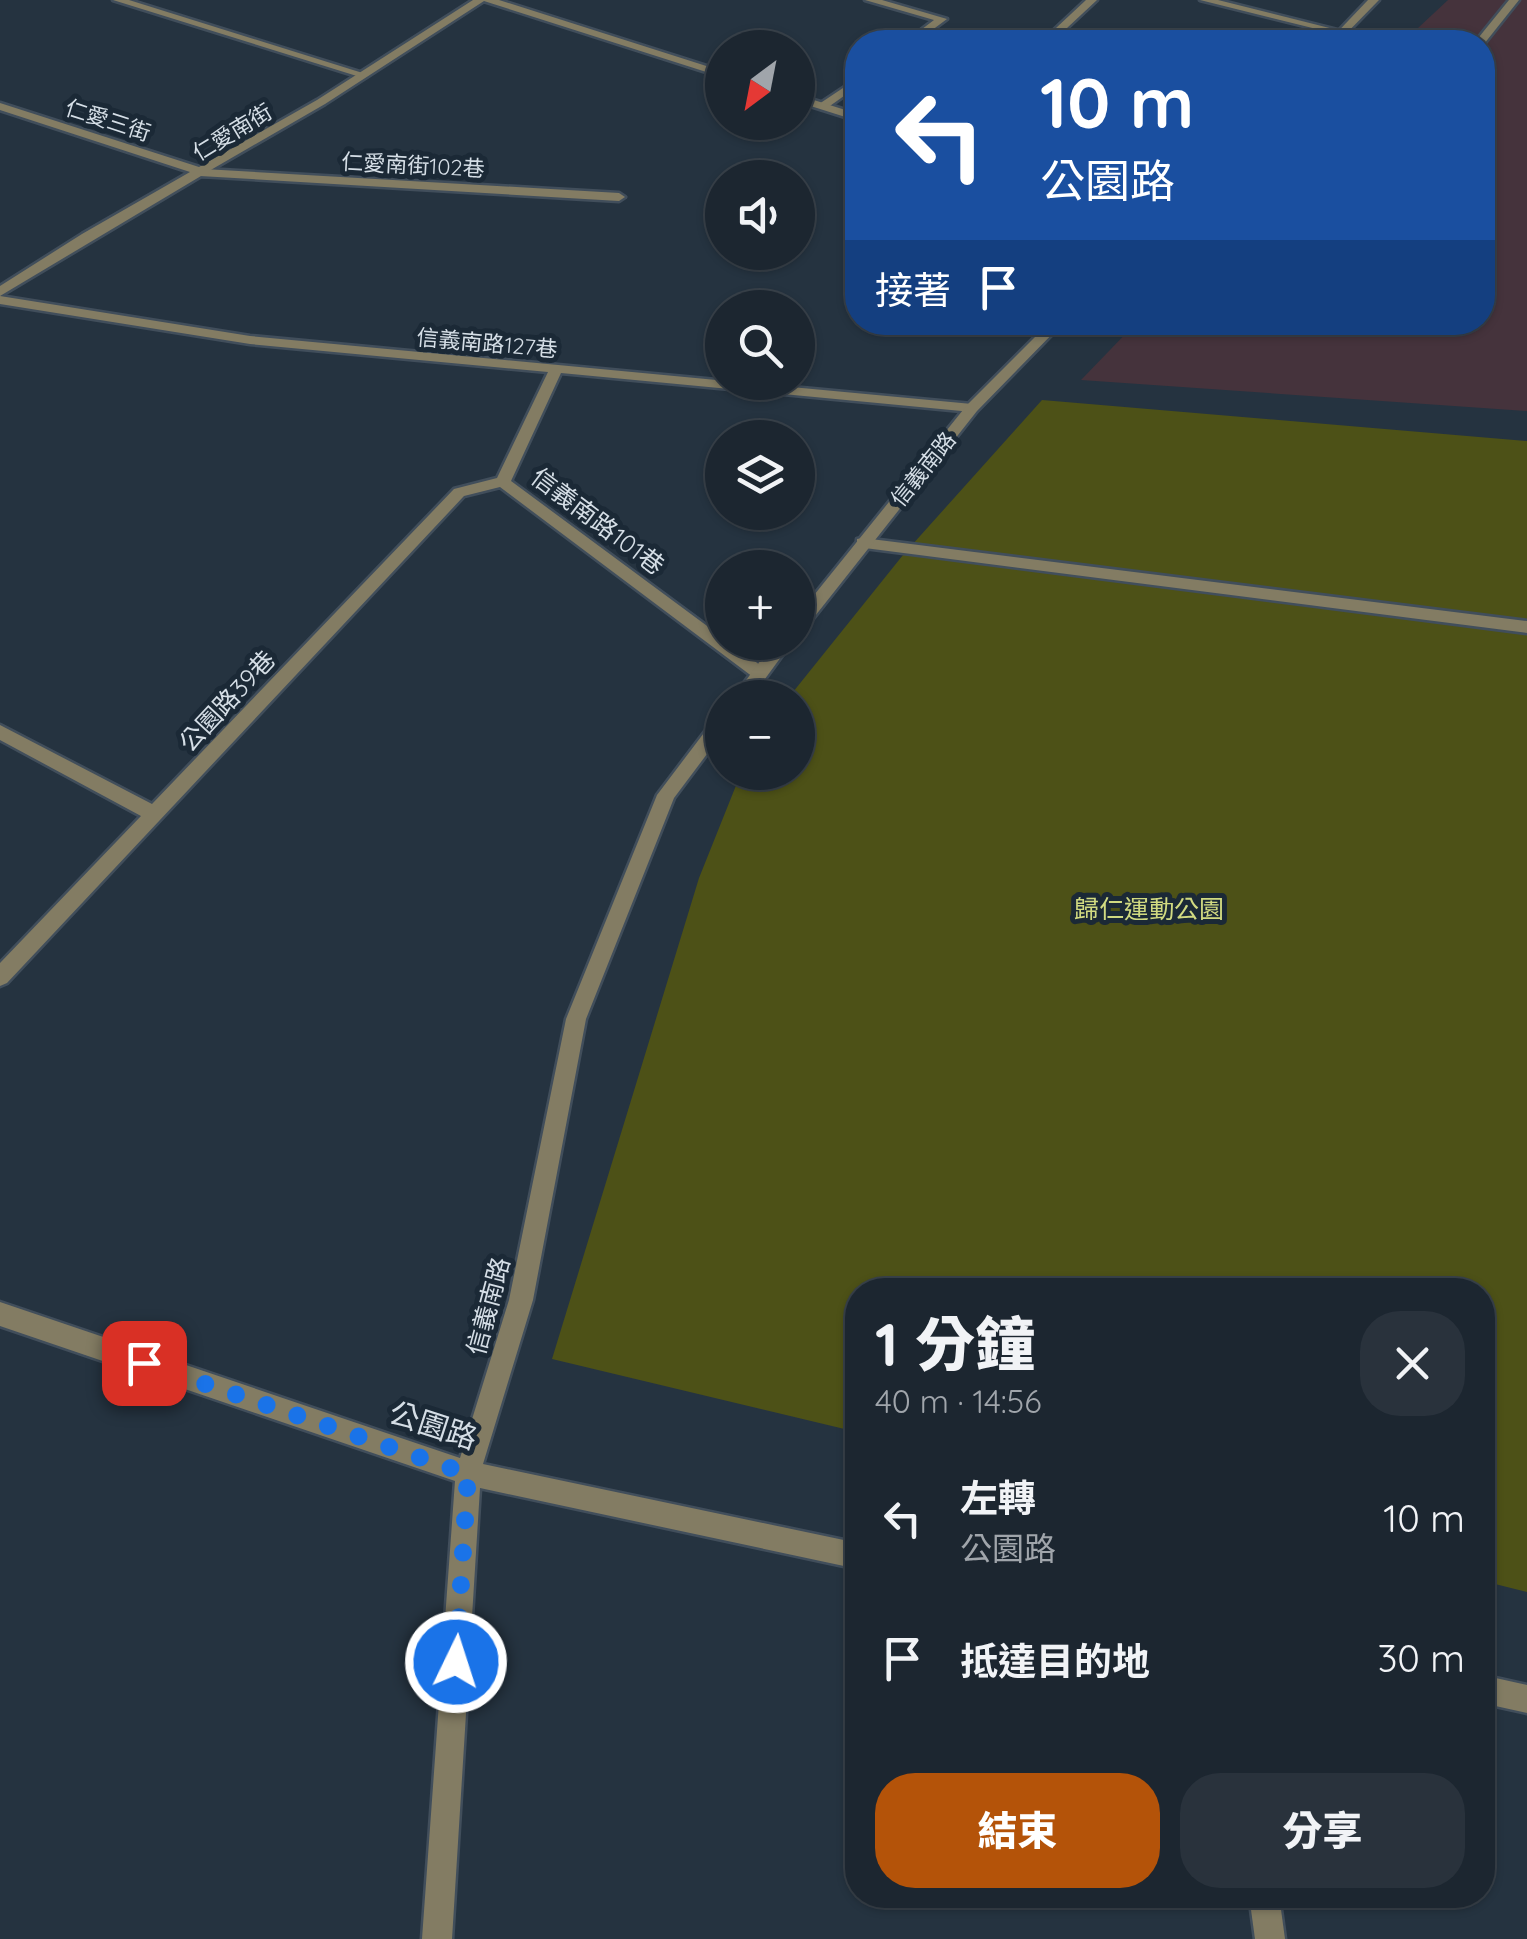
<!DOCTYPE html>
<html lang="zh-TW">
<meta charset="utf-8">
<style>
body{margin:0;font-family:Quicksand,"Noto Sans TC",sans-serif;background:#29323c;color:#f1f3f6;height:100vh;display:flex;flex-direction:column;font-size:38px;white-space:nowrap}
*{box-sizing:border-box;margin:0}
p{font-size:32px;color:#a0a5ab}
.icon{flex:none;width:55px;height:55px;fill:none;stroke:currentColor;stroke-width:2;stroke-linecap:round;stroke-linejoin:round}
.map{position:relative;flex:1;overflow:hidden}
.drawer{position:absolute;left:845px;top:1278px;width:650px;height:630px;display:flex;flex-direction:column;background:#1c2630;border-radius:40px;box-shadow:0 2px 8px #0004,0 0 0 2px #3a434c}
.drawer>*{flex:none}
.guide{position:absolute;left:845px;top:30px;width:650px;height:305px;border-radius:40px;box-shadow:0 2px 8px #0004,0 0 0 2px #3a434c;background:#1a4fa0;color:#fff;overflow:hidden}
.needle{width:65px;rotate:212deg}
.tools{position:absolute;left:705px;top:30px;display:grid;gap:20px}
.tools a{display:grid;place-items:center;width:110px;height:110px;border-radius:50%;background:#1c2630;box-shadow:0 2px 8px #0004,0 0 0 2px #3a434c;font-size:50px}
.pin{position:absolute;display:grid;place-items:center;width:85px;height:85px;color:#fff;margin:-42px;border-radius:20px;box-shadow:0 5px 15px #0006}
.me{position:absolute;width:110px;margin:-55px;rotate:4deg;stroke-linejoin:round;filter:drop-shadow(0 0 8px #0008)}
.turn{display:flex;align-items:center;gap:35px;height:210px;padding:0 30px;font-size:45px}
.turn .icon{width:130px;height:130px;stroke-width:2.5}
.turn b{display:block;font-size:70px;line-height:85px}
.then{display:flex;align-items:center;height:95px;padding:0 30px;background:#0003;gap:20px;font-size:38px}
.round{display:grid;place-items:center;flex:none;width:105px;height:105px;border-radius:40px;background:#29323c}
.headline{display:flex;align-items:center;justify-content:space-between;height:170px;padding:0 30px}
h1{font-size:60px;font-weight:800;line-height:75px}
.primary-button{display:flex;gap:20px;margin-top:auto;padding:20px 30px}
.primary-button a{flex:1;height:115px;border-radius:40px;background:#b45309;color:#fff;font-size:40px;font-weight:800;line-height:115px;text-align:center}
.primary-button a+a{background:#29323c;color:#f1f3f6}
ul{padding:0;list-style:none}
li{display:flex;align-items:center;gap:30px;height:140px;padding:0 30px}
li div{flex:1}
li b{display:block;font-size:38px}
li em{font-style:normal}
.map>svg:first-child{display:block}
.education{fill:#45333c}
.green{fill:#4d5117}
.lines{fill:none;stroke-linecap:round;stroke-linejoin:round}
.service-casing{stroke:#414e5b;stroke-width:5}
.minor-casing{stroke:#414e5b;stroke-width:5}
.service{fill:#837c63;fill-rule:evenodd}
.minor{fill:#837c63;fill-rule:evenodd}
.route{stroke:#1a73e8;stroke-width:18;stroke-dasharray:0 32.4}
.labels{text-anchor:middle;stroke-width:10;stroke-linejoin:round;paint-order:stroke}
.far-street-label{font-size:22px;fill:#d5dee6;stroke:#1b2936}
.street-label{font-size:25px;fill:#d5dee6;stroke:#1b2936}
.park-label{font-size:25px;fill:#d1da81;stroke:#1b2936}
.near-street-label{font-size:30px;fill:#d5dee6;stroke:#1b2936}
</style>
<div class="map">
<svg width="1527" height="1939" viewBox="0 0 1527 1939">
<rect width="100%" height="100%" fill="#253340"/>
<!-- education -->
<path class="education" d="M1448,0H1527V411L1081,380L1136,323L1482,322V42H1403Z"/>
<!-- green -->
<path class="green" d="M1042,400L1527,441V1592L1483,1581L1482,1290H858L857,1432L552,1359L699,878L741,773L798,772V698L789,697L903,555Z"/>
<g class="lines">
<defs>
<g id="service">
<path d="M113,0H129L369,75L360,77Z"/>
<path d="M865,0H882L947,19L916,42H905L934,20Z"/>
<path d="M1086,0H1097L1052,42H1041Z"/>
<path d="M1200,0H1218L1385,42H1369Z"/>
<path d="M1509,0H1519L1484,44L1475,42Z"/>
<path d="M858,78V86L827,108H819V104Z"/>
<path d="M204,169L619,193L625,197L619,201L200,176V170Z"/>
<path d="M0,296L250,336L972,404L979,408L972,412L561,373L511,481L722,637V642H730L765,669V677H753L500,487L464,496L7,983L0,986V963L141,816L0,740V725L152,804L454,489L497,478L548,372L250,344L0,304Z"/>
<path d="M863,538L1527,621V633L857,547V539Z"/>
<path d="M1249,1895H1279L1285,1939H1255Z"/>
</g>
<g id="minor">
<path d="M473,0H499L722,71V77L484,1L325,104L209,171L208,176H201L0,296V286L82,234L190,172L0,110V103L199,167L317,100Z"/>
<path d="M1368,0H1379L1338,42H1328Z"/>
<path d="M798,95L858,114V121L798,102Z"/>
<path d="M1050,322H1064L977,411L804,630L798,632V615L967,405Z"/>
<path d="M774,642H792L751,698H733Z"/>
<path d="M722,715V734L674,798L586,1019L533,1300L483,1464L858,1543V1569L480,1488L452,1939H422L455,1481L0,1326V1302L460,1458L509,1300L566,1019L657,795L716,717Z"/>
<path d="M1482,1675L1527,1685V1713L1482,1703Z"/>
</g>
</defs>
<!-- service casing -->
<use href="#service" class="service-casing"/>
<!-- minor casing -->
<use href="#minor" class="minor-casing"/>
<!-- service -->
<use href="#service" class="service"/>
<!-- minor -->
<use href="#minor" class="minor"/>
</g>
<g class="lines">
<!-- route -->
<path class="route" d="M144,1363L468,1474L456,1662"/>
</g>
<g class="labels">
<!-- far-street labels -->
<g class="far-street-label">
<text transform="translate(108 120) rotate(18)" y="8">仁愛三街</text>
<text transform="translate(232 132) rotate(-31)" y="8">仁愛南街</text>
<text transform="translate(413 165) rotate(3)" y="8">仁愛南街102巷</text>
<text transform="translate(487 343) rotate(5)" y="8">信義南路127巷</text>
<text transform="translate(923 469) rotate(-51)" y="8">信義南路</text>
</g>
<!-- street labels -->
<g class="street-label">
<text transform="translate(598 521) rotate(37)" y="9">信義南路101巷</text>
<text transform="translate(227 701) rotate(-47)" y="9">公園路39巷</text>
<text transform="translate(488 1306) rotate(-75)" y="9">信義南路</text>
</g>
<!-- park labels -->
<g class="park-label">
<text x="1149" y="918">歸仁運動公園</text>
</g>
<!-- near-street labels -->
<g class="near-street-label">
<text transform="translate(433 1426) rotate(18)" y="10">公園路</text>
</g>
</g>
</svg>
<div class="tools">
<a><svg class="needle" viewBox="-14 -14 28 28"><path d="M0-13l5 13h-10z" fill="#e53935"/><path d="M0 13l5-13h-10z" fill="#a0a5ab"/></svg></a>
<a><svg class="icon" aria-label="sound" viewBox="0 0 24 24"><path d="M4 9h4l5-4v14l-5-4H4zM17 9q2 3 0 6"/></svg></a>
<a><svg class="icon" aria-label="search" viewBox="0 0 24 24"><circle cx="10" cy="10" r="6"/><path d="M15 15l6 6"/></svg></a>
<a><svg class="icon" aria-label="layers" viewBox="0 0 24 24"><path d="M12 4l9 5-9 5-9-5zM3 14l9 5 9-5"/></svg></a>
<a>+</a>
<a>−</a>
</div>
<div class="pin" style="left:144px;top:1363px;background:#d93025"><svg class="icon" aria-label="arrive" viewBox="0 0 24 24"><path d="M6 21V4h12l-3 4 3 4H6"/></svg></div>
<svg class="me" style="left:456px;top:1662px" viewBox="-20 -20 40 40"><circle r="17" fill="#1a73e8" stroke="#fff" stroke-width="3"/><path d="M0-11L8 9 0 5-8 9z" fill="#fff"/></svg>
<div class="guide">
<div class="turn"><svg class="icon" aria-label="left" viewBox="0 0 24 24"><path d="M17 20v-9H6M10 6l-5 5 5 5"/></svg><div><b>10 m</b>公園路</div></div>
<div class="then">接著<svg class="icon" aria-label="arrive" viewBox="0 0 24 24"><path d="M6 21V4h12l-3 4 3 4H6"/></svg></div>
</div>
<section class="drawer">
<div class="headline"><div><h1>1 分鐘</h1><p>40 m · 14:56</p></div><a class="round"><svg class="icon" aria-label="close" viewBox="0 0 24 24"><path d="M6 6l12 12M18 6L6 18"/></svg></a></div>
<ul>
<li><svg class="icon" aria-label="left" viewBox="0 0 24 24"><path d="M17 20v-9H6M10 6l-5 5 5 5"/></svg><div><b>左轉</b><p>公園路</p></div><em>10 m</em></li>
<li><svg class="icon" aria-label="arrive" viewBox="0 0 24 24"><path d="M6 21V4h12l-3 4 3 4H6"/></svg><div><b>抵達目的地</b></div><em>30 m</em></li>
</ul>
<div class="primary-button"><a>結束</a><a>分享</a></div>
</section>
</div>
